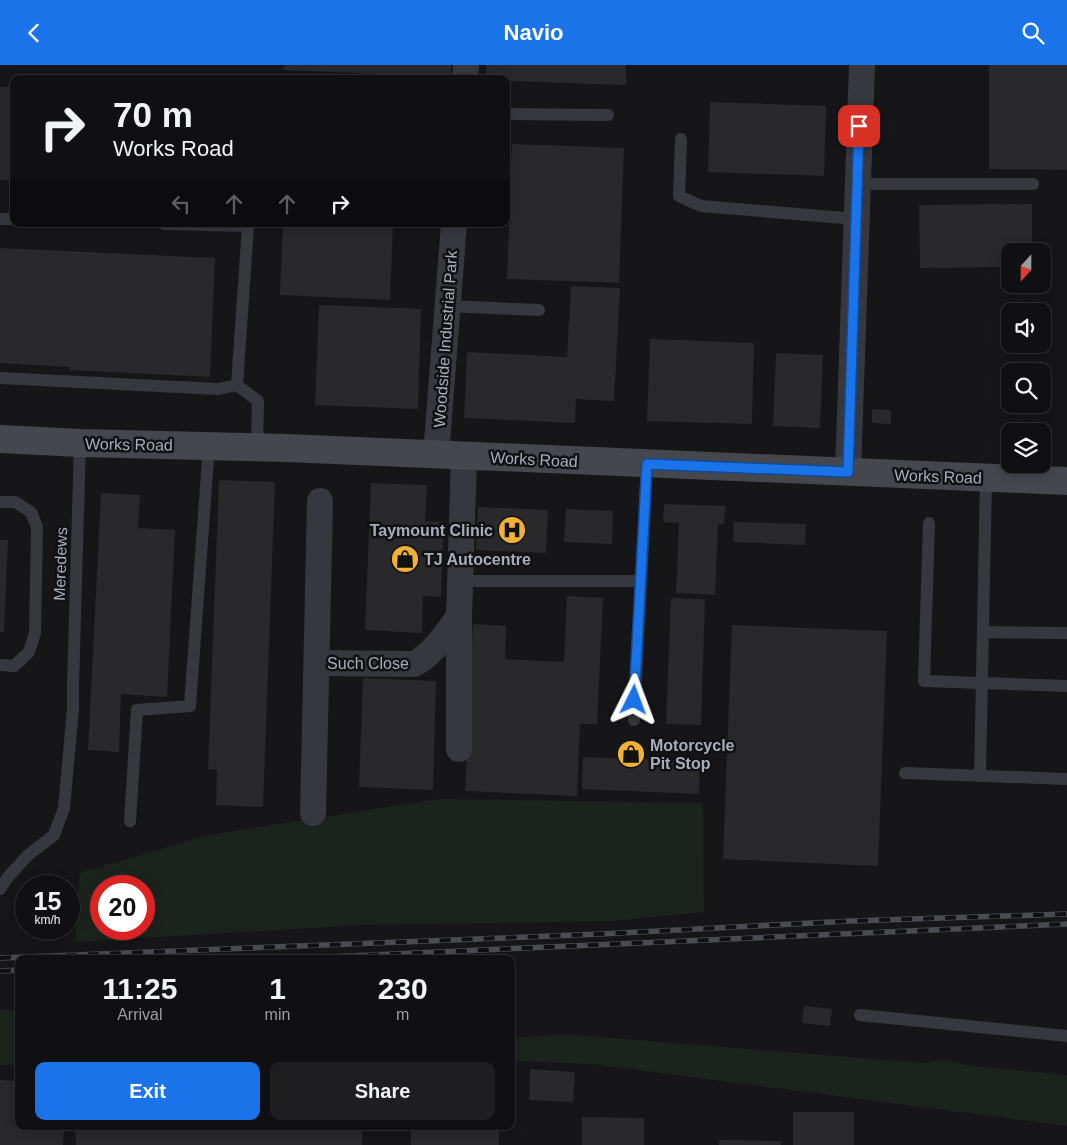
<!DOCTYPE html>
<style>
body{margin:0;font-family:Helvetica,sans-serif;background:#1e1e20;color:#f1f3f6;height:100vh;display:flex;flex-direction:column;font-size:19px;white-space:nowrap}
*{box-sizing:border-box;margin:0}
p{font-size:16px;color:#9c9d9f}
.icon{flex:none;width:28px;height:28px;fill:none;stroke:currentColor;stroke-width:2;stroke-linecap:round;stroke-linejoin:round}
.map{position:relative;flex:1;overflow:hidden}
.sheet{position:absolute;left:15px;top:890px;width:500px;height:175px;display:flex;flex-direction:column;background:#101012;border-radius:10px;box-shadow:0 2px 12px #0003,0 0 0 1px #303032}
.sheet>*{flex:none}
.top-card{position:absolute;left:10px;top:10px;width:500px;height:152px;border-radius:10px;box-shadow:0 2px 12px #0003,0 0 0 1px #303032;background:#101012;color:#f1f3f6;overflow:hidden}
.needle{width:32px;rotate:201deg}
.fabs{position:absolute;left:1001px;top:178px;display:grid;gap:10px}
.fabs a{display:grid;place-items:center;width:50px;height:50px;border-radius:10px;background:#101012;box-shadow:0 2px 12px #0003,0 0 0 1px #303032;font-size:25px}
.speed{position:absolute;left:15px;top:810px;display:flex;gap:10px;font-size:25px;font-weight:700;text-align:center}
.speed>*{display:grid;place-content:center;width:65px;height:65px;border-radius:50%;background:#101012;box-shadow:0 2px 12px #0003,0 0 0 1px #303032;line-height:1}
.speed small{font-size:12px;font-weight:400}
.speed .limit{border:8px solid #d22;background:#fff;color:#111}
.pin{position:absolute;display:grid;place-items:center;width:42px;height:42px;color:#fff;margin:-21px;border-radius:10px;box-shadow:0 2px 8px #0006}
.me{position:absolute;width:55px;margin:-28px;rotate:3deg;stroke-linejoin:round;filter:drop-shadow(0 0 4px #0008)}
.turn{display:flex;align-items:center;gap:18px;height:105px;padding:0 20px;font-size:22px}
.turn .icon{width:65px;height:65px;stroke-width:2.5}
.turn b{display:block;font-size:35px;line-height:42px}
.lanes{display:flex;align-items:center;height:48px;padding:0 20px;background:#0003;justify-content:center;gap:25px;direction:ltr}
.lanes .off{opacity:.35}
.eta{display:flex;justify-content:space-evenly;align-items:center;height:85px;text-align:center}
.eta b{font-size:30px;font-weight:800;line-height:35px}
.primary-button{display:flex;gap:10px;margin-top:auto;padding:10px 20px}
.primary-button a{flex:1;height:58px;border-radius:10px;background:#1a73e8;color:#fff;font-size:20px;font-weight:800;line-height:58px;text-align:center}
.primary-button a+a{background:#1e1e20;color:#f1f3f6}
header{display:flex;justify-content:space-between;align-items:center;height:65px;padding:0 20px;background:#1a73e8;color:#fff;font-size:22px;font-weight:800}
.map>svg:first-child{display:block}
.green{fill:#1c231d;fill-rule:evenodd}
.building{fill:#29292c}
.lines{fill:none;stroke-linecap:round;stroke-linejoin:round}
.lane{stroke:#37383d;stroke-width:12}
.street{stroke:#37383d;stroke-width:26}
.secondary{stroke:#45474d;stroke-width:28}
.rail-casing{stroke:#4a4c52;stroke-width:5.5}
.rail{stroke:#111113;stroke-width:4;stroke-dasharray:11;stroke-linecap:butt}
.route-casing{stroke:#114b97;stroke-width:12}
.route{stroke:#1a73e8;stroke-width:9}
.labels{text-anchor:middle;stroke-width:5;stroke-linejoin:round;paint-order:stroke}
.street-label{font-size:16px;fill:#a8adb8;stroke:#111113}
.poi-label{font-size:16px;font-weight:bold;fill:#a8adb8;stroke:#111113;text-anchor:start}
</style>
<header><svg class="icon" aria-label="back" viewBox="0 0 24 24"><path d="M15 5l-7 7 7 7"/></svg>Navio<svg class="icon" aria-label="search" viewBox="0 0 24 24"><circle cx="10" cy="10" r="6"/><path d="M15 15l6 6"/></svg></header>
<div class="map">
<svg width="1067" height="1080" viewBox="0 0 1067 1080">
<rect width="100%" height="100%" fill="#161618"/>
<!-- green -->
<g class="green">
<path d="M439,734L703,738L704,847L612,856L362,860L75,877L80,808L208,770ZM101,821H144V864H101Z"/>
<path d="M0,944L19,946V1000H0Z"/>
<path d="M563,969L924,998L946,994L966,1000L1067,1010V1061L591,999L511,996V989L516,973Z"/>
</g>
<!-- building -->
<g class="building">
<path d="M284,0H451V12L283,5Z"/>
<path d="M486,0H626V20L506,16V14H486Z"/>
<path d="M989,0H1067V105L989,104Z"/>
<rect x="0" y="22" width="14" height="93"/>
<path d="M710,37L826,41L824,111L708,107Z"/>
<path d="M512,79L624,83L619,218L507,214Z"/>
<path d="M1032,139V186H1010V202L920,203L919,140Z"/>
<path d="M283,159H393L390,235L280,230Z"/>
<path d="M0,183L215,193L210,312L70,305V302L0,298Z"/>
<path d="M571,221L620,223L614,336L576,334L575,358L464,353L467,287L567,292Z"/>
<path d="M319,240L421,244L418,344L315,340Z"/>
<path d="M650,274L754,278L752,359L647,356Z"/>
<path d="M776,288L823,290L820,363L773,361Z"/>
<path d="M872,344L891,345V359L872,358Z"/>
<path d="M219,415L275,417L263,742L216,740L217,705L208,704Z"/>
<path d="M371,418L427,420L425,456L444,457L441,532L423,531L422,568L365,565Z"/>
<path d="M101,428L140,430L138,463L175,465L167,632L121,629L119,687L88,685Z"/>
<path d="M664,439L725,441L724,459H718L715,530L676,528L679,458L663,457Z"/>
<path d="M478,442L548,445L546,488L476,485Z"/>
<path d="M566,444L613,446L612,479L564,477Z"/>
<path d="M734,457L806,459L805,480L733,477Z"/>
<path d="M0,475H8L4,567H0Z"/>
<path d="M567,531L603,533L597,659H580L577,731L465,726L473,559L506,561L505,594L564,597Z"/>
<path d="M671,533L705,534L701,660L666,659Z"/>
<path d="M732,560L887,566L878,801L723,794Z"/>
<path d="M363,613L436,616L433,725L359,722Z"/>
<path d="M583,692L700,696L699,729L582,724Z"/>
<path d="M804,941L832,944L830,961L802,958Z"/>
<path d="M530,1004L575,1007L573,1037L529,1035Z"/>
<path d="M0,1015L19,1016V1061H64L63,1080H0Z"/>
<rect x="793" y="1047" width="61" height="33"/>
<path d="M582,1052L644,1053V1080H582Z"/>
<path d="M75,1061H362V1080H76Z"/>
<rect x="411" y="1061" width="88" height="19"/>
<path d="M719,1075L781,1076V1080H719Z"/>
</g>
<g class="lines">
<!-- lane -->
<g class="lane">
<path d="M506,49L608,50"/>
<path d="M681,74L679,131L701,141L856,154"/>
<path d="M857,119H1033"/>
<path d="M0,154H14"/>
<path d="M164,159L248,161L237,320L258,336L257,382"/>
<path d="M448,241L539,245"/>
<path d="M0,313L218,324L237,320"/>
<path d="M0,437H15L31,447L37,462L35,568L29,587L14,601L0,600"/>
<path d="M929,458L924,616L1067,621"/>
<path d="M460,516H640"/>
<path d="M983,567L1067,568"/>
<path d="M634,655L647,399"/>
<path d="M905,708L1067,714"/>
<path d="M980,711L986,413"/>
<path d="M130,756L137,645L190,641L209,380"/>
<path d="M0,824L8,812L27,791L54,770L64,743L73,644V621L80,378"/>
<path d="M860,950L1067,971"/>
</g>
<!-- street -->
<g class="street">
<path d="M465,14L466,0"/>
<path d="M436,390L454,159"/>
<path d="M848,407L862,0"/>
<path d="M317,598L414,599C434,588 445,570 459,552"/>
<path d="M459,684V552L464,391"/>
<path d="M313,748L320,436"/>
</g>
<!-- secondary -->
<path class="secondary" d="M0,374L80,378L287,383L1067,416"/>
<defs>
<g id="rail">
<path d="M0,893L601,869L851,856L1067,849"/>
<path d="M280,894L1067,859"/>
<path d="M0,906L19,905"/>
</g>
</defs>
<!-- rail casing -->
<use href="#rail" class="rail-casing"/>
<!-- rail -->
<use href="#rail" class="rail"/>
</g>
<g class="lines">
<defs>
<path id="route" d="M634,635L647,399L848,407L859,61"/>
</defs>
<!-- route casing -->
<use href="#route" class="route-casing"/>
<!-- route -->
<use href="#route" class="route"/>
</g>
<!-- icons -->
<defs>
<symbol id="hospital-disc" viewBox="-11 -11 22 22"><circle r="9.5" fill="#f2b134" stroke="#111113"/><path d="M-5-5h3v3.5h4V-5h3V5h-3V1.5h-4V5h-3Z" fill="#111"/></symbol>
<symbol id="shop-disc" viewBox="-11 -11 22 22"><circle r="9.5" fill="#f2b134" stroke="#111113"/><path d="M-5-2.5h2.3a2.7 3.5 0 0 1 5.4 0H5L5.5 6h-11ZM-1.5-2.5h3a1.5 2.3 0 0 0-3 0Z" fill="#111"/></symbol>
</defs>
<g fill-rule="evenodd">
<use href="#hospital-disc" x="496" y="449" width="32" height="32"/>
<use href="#shop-disc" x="389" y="478" width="32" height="32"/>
<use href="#shop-disc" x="615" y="673" width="32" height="32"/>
</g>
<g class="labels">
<!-- street labels -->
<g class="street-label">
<text transform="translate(445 274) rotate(-86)" y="6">Woodside Industrial Park</text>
<text transform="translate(129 379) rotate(1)" y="6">Works Road</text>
<text transform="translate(534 394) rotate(3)" y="6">Works Road</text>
<text transform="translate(938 411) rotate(2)" y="6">Works Road</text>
<text transform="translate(60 499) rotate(-88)" y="6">Meredews</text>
<text x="368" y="604">Such Close</text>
</g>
<!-- poi labels -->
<g class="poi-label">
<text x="493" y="471" text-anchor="end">Taymount Clinic</text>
<text x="424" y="500">TJ Autocentre</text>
<text x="650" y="686">Motorcycle<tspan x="650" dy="18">Pit Stop</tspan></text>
</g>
</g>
</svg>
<div class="fabs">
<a><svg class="needle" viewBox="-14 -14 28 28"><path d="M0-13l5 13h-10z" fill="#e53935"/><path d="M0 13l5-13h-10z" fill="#9c9d9f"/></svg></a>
<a><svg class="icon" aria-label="sound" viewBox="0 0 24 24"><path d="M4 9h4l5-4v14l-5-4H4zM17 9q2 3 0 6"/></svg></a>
<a><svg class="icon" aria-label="search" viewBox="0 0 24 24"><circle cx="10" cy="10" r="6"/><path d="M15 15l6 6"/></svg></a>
<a><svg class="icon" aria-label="layers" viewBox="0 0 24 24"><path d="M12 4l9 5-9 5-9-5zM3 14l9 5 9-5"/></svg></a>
</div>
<div class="speed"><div>15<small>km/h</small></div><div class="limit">20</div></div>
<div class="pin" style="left:859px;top:61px;background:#d93025"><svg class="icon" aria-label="arrive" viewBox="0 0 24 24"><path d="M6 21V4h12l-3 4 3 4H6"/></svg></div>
<svg class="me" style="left:634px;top:635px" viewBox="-20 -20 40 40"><path d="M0-17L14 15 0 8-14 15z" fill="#1a73e8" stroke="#fff" stroke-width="4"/></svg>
<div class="top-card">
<div class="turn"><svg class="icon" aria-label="right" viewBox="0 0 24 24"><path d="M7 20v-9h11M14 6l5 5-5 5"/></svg><div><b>70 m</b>Works Road</div></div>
<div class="lanes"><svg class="icon off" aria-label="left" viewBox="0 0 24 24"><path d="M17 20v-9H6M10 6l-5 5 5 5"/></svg><svg class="icon off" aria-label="ahead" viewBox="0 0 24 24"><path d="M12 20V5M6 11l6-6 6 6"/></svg><svg class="icon off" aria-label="ahead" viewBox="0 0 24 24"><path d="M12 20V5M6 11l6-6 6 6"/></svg><svg class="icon" aria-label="right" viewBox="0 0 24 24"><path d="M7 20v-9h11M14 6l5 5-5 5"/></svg></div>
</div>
<section class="sheet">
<div class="eta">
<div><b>11:25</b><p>Arrival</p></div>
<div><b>1</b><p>min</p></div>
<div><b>230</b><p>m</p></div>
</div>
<div class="primary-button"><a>Exit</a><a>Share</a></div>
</section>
</div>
